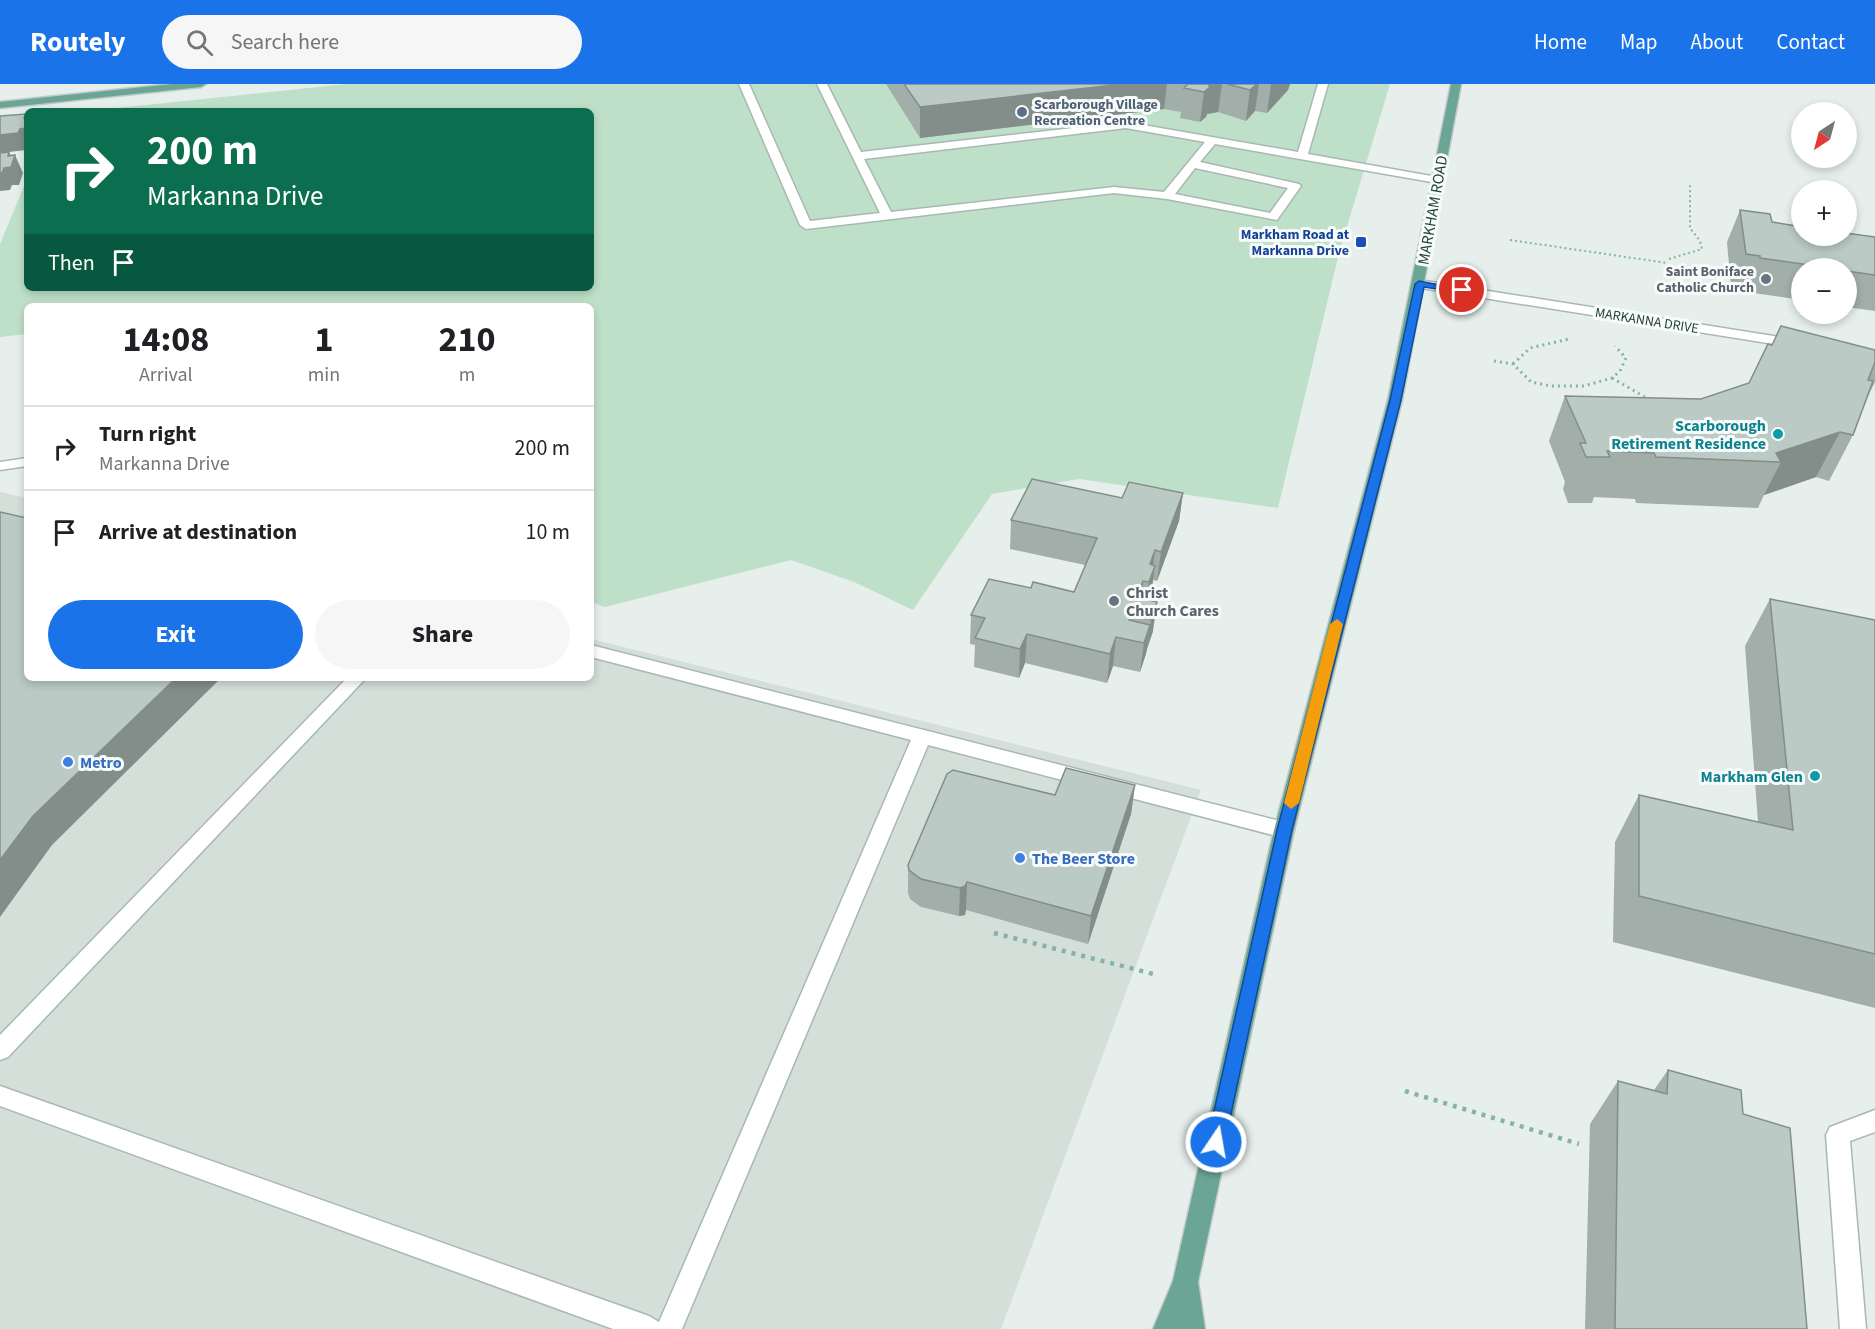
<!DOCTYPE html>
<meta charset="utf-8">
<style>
body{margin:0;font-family:"Source Sans 3",sans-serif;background:#f6f6f6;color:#202124;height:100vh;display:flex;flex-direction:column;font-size:22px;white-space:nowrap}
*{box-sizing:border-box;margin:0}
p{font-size:20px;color:#757577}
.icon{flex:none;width:33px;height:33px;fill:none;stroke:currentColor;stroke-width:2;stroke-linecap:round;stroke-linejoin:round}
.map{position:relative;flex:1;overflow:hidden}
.sheet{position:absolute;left:24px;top:219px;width:570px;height:378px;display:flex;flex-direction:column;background:#fff;border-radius:9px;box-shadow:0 3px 9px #0003}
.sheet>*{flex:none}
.banner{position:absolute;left:24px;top:24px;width:570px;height:183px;border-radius:9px;box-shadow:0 3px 9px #0003;background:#0b6e4f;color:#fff;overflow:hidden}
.needle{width:39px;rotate:216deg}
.tools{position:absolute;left:1791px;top:18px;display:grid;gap:12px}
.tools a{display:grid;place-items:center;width:66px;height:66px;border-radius:50%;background:#fff;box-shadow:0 3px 9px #0003;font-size:30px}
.pin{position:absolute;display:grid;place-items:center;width:51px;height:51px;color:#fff;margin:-26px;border:3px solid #fff;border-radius:50%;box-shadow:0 2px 6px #0007}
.me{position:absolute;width:66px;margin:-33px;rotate:12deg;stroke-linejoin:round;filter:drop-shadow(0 0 4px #0008)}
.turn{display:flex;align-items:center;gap:21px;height:126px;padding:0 24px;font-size:27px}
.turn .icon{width:78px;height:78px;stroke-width:2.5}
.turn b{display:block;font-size:42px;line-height:51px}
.then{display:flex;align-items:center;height:57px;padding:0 24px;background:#0003;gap:12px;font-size:22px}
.eta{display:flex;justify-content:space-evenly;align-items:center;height:102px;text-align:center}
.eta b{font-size:36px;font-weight:700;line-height:42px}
.primary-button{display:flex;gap:12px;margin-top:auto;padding:12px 24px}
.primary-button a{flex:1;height:69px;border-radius:36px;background:#1a73e8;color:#fff;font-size:24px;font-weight:700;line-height:69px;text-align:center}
.primary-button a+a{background:#f6f6f6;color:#202124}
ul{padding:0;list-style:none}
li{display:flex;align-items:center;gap:18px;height:84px;padding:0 24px;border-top:2px solid #e0e0e0}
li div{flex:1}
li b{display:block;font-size:22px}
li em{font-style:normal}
header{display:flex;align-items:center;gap:36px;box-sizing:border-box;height:84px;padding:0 30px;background:#1a73e8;color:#fff}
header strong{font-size:28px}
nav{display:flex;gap:33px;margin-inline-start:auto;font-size:21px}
.search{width:420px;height:54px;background:#f6f6f6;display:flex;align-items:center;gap:15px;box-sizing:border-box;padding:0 21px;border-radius:33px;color:#757577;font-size:22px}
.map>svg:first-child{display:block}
.built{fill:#d4dfda}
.green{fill:#bfe0c8}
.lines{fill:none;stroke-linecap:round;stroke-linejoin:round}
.minor-casing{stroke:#a8b8b2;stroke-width:3}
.major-casing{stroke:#c2cac8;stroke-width:3}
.path-far2{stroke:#86b3a5;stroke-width:2;stroke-dasharray:2 3;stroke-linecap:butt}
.path-far1{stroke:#86b3a5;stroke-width:3;stroke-dasharray:2 4;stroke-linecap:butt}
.path{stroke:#86b3a5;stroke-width:4.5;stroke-dasharray:4 6;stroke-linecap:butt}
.minor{fill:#fff;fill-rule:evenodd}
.major{fill:#6aa596;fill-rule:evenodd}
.wall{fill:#a1aea9}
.shaded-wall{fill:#838d89}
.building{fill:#bbcac4;stroke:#838d89;stroke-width:1.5}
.route{fill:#1a73e8;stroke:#114b97;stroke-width:1.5}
.slow{fill:#f59e0b}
.service-dot{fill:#5c6f8a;stroke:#f7fbf9;stroke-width:2}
.transit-dot{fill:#1a4fb4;stroke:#f7fbf9;stroke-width:2}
.worship-dot{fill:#6b7280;stroke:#f7fbf9;stroke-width:2}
.culture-dot{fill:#0f9aa8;stroke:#f7fbf9;stroke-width:2}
.shop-dot{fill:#3f7fe0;stroke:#f7fbf9;stroke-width:2}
.labels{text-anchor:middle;stroke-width:6;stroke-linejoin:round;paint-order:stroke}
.far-service-label{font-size:14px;font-weight:bold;fill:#4e5e75;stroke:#f7fbf9;text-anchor:start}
.far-transit-label{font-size:14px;font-weight:bold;fill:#164399;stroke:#f7fbf9;text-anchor:end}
.far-worship-label{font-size:14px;font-weight:bold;fill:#5b616d;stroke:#f7fbf9;text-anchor:end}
.far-street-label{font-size:14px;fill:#24423a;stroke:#f7fbf9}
.street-label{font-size:16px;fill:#24423a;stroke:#f7fbf9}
.culture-label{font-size:16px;font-weight:bold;fill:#0d838f;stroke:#f7fbf9;text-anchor:end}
.worship-label{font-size:16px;font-weight:bold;fill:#5b616d;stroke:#f7fbf9;text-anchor:start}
.shop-label{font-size:16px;font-weight:bold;fill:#366cbe;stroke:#f7fbf9;text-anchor:start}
</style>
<header>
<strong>Routely</strong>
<div class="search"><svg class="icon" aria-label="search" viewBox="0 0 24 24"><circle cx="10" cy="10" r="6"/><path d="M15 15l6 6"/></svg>Search here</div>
<nav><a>Home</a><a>Map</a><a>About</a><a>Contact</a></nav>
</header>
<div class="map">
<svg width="1875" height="1245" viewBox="0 0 1875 1245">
<rect width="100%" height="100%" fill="#e6efeb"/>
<!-- built -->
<path class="built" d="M0,408L27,414V594H591V555L1201,706L1001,1245H0Z"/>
<!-- green -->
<path class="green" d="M346,0H1390L1339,169L1278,424L1079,395L992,410L913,526L854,498L791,476L605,523L591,518V222H27V250L0,253V160L27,95V204H591V27H88Z"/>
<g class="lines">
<defs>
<g id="minor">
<path d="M739,0H749L810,137L880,129L817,0H827L861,68L1126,38L1298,68L1318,0H1328L1308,70L1437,93L1443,96L1437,99L1215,60L1200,78L1299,100L1301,102L1277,136L1167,115L1114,109L806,145L800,141ZM1126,44L1205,58L1164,108L1114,103L891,128L864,75ZM1195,84L1288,104L1270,129L1175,110Z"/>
<path d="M1419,196L1799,256L1806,260L1799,264L1415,203L1413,200Z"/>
<path d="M27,374V382L0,386V378Z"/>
<path d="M591,561L1284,738L1291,741L1294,746L1291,751L1284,754L928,661L682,1245H613L0,1022V1002L649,1232L659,1238L911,656L591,573Z"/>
<path d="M347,594H366L8,973L0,976V951Z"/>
<path d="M1875,1026V1048L1850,1057L1866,1245H1840L1826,1051L1830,1043Z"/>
</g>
<g id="major">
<path d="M172,0H206L201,3L0,24V18Z"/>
<path d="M1451,0H1461L1402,316L1294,746L1198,1198L1205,1245H1153L1173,1197L1274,746L1388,316Z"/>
</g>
</defs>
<!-- minor casing -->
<use href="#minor" class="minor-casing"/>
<!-- major casing -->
<use href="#major" class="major-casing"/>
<!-- path-far2 -->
<g class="path-far2">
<path d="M1510,156L1667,179"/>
<path d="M1669,175L1702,165L1700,157L1690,144V101"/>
</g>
<!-- path-far1 -->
<g class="path-far1">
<path d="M1494,277L1513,280L1531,298L1551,302H1584L1612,294L1620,287L1626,274L1615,262"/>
<path d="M1513,280L1530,264L1569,255"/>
<path d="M1612,294L1650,316"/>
</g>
<!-- path -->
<g class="path">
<path d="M994,849L1157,891"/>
<path d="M1405,1007L1579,1060"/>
</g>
<!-- minor -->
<use href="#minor" class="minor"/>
<!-- major -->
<use href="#major" class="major"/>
</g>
<!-- wall -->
<g class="wall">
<path d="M886,0H1290L1288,6L1267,29L1255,27L1246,37L1218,28L1207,30L1206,33L1200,38L1180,34L1181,28L1164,25L920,54Z"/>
<path d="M1740,126L1772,138L1875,153V227L1846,223V184H1802V216L1746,208V205L1731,203L1727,158Z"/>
<path d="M1772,261L1875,266V298L1869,310L1853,351L1829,397L1816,393L1764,411L1758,424L1636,419L1635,415L1594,413L1592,419H1568L1563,405L1565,398L1549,357L1565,312L1701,315L1749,299Z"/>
<path d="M1183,409L1179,437L1157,497L1153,496L1151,510L1149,516L1153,547L1140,588L1113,582L1107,599L1025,579L1019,594L974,583L975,561L970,560L971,531L1031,504L1074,508L1085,481L1010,465L1011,436L1122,414Z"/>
<path d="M1770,515L1875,536V924L1613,858L1615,758L1639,711L1758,738L1745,562Z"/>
<path d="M1135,701L1131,730L1088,860L966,826L965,831L959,832L921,823L910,815L908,809V781L1055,711Z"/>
<path d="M1668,986L1743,1030L1807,1245H1585L1590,1040L1618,997L1654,1006Z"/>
</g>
<!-- shaded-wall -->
<g class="shaded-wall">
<path d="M1123,0H1167L1164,25L920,54V23Z"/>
<path d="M1208,0H1222L1218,28L1207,30L1206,33L1200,38L1204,8Z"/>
<path d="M1257,0H1259L1255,27L1246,37L1250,6Z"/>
<path d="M1271,0H1290L1288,6L1267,29Z"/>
<path d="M26,30L27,33V63L26,66L0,69V51L24,34Z"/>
<path d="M9,68L13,76L15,71L23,89L19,101H12L10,106L0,107V89Z"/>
<path d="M1840,348L1816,393L1764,411L1781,378L1776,369Z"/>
<path d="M1183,409L1179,437L1157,497L1161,468Z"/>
<path d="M1155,466L1152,491L1155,482L1151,510L1145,527L1149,498L1150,480Z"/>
<path d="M1143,497L1140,526L1137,513Z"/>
<path d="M1157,518L1153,547L1147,564L1151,535Z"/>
<path d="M1150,541L1146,570L1140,588L1144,559Z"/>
<path d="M1027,550L1025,579L1019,594L1020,565Z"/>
<path d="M1116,553L1113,582L1107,599L1110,570Z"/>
<path d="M176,594H221L52,761L0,833V776L33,732Z"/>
<path d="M1135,701L1131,730L1088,860L1091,832Z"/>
<path d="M967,798L966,826L965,831L959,832L960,804Z"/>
</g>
<!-- building -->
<g class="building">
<path d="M904,0H1123L920,23Z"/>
<path d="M1188,0H1208L1210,3L1204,8L1184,4Z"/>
<path d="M1227,0H1257L1250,6Z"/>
<path d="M26,30L24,34H27V41L26,44L20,45L18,49L0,51V32Z"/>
<path d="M9,68L8,72L15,71L11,83L4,84L2,89H0V69Z"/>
<path d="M1740,126L1770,130L1772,138L1802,143V152H1846V149L1875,153V191L1846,187V184H1830L1760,174V172L1746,170Z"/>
<path d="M1781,242L1875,266V278L1868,296L1873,297L1853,351L1840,348L1776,369L1781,378L1656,373L1654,369L1607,367L1610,373H1586L1580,359H1586L1565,312L1701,315L1749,299L1768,260L1772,261Z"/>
<path d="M1032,395L1122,414L1129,398L1183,409L1161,468L1155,466L1150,480L1155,482L1149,498L1143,497L1137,513L1157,518L1151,535L1131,531L1129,536L1150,541L1144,559L1116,553L1110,570L1027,550L1020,565L975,554L985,534L971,531L989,495L1031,504L1033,498L1074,508L1097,454L1011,436Z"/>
<path d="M0,428L27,434V594H176L33,732L0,776Z"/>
<path d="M1770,515L1875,536V870L1639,812V711L1793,746Z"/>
<path d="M1066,684L1135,701L1091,832L967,798L965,802L960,804L921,795L909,786L908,781L947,690L953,686L1055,711Z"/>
<path d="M1668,986L1741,1006L1743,1030L1790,1044L1807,1245H1615L1618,997L1667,1010Z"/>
</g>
<!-- route -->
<path class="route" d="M1419,197L1466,206L1462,209L1424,203L1401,316L1292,746L1225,1058L1222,1064L1216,1067L1210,1064L1207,1058L1277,746L1390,316L1415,200Z"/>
<!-- slow -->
<path class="slow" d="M1337,535L1343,540L1299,719L1291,725L1284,719L1330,540Z"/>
<!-- markers -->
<circle class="service-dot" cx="1022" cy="28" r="6"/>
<rect class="transit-dot" x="1355" y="152" width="12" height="12" rx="3"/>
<g class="worship-dot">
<circle cx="1766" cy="195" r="6"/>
<circle cx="1114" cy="517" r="6"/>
</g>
<g class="culture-dot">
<circle cx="1778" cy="350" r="6"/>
<circle cx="1815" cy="692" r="6"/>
</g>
<g class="shop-dot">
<circle cx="68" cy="678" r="6"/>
<circle cx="1020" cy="774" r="6"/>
</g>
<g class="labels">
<!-- far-service labels -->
<g class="far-service-label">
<text x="1034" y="25">Scarborough Village<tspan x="1034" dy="16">Recreation Centre</tspan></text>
</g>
<!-- far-transit labels -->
<g class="far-transit-label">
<text x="1349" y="155">Markham Road at<tspan x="1349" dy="16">Markanna Drive</tspan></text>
</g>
<!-- far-worship labels -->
<g class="far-worship-label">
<text x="1754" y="192">Saint Boniface<tspan x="1754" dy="16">Catholic Church</tspan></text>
</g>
<!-- far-street labels -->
<g class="far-street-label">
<text transform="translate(1647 236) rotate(9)" y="5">MARKANNA DRIVE</text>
</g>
<!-- street labels -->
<g class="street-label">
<text transform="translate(1432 126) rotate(-80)" y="6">MARKHAM ROAD</text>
</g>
<!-- culture labels -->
<g class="culture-label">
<text x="1766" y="347">Scarborough<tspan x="1766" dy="18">Retirement Residence</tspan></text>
<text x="1803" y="698">Markham Glen</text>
</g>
<!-- worship labels -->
<g class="worship-label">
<text x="1126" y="514">Christ<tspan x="1126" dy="18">Church Cares</tspan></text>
</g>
<!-- shop labels -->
<g class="shop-label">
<text x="80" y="684">Metro</text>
<text x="1032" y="780">The Beer Store</text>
</g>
</g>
</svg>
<div class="tools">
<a><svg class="needle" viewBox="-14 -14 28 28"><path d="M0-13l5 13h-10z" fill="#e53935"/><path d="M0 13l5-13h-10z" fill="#757577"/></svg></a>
<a>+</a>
<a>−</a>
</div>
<div class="pin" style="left:1462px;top:206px;background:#d93025"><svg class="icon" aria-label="arrive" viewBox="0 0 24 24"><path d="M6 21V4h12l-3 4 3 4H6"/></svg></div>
<svg class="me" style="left:1216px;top:1058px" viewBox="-20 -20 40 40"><circle r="17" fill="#1a73e8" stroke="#fff" stroke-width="3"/><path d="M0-11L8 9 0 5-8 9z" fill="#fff"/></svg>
<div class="banner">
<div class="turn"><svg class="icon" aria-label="right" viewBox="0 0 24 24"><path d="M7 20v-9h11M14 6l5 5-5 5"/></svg><div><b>200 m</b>Markanna Drive</div></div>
<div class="then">Then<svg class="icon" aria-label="arrive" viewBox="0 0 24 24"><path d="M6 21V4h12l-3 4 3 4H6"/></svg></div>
</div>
<section class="sheet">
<div class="eta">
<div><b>14:08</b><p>Arrival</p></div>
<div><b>1</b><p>min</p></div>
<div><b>210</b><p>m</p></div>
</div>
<ul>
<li><svg class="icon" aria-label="right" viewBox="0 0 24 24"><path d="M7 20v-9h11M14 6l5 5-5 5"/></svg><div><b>Turn right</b><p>Markanna Drive</p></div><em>200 m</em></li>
<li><svg class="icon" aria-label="arrive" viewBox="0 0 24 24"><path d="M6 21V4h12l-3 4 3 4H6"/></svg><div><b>Arrive at destination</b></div><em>10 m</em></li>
</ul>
<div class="primary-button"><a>Exit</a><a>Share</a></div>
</section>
</div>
